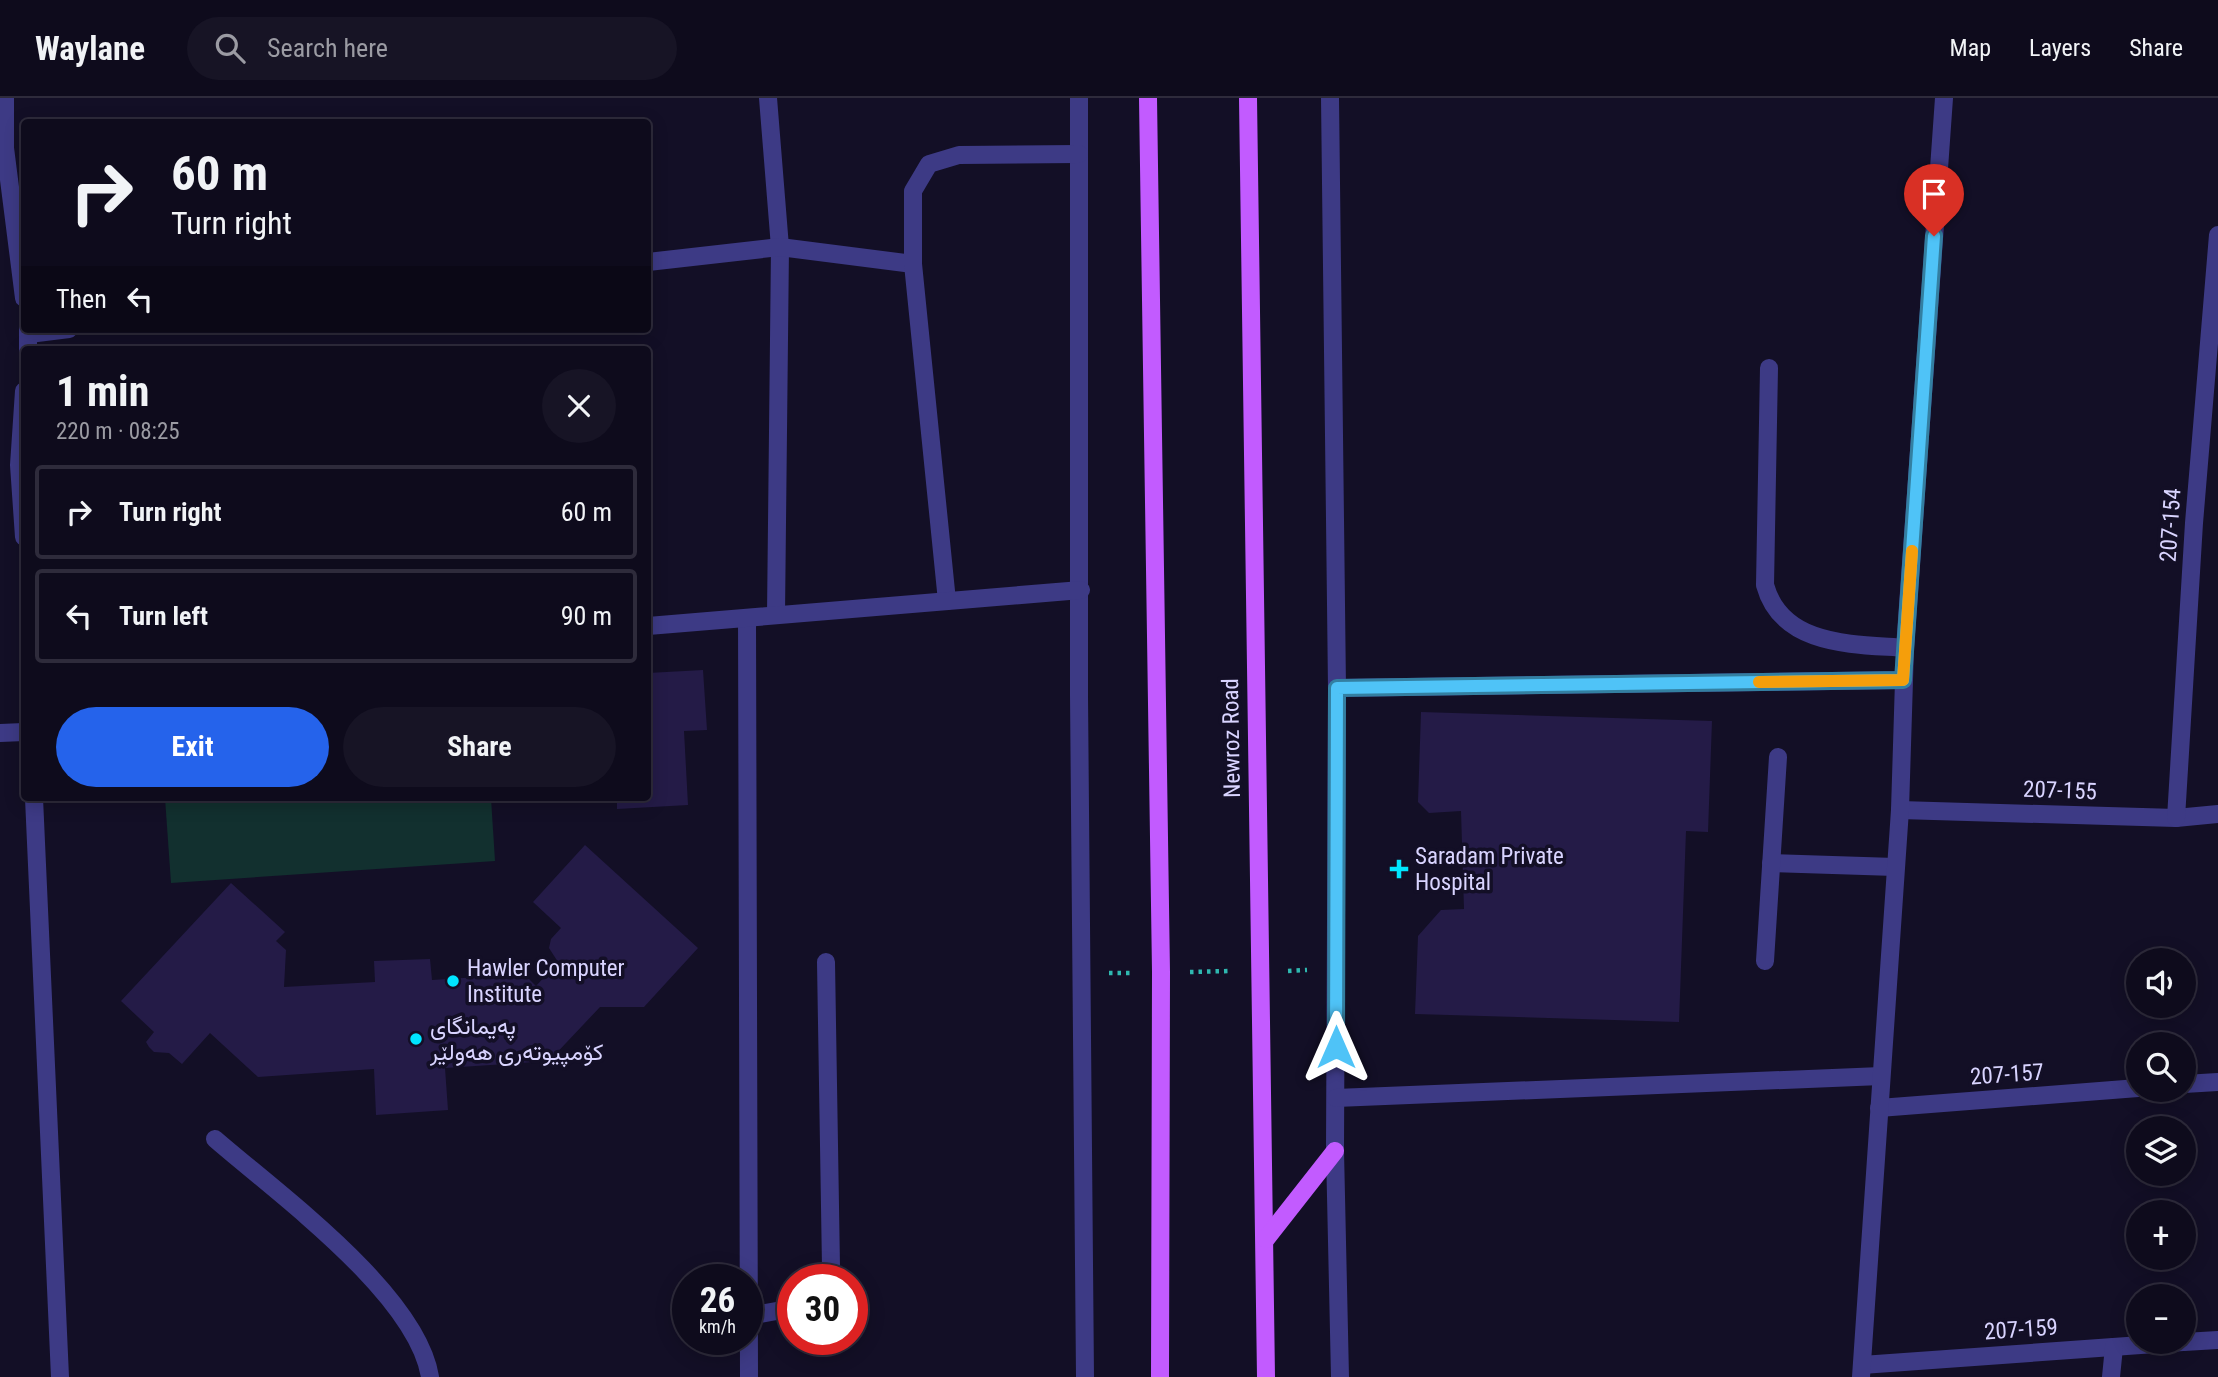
<!DOCTYPE html>
<meta charset="utf-8">
<style>
body{margin:0;font-family:"Roboto Condensed",Vazirmatn,sans-serif;background:#171425;color:#f1f3f6;height:100vh;display:flex;flex-direction:column;font-size:26px;white-space:nowrap}
*{box-sizing:border-box;margin:0}
p{font-size:23px;color:#9b9ba3}
.icon{flex:none;width:38px;height:38px;fill:none;stroke:currentColor;stroke-width:2;stroke-linecap:round;stroke-linejoin:round}
.map{position:relative;flex:1;overflow:hidden}
.details{position:absolute;left:21px;top:248px;width:630px;height:455px;display:flex;flex-direction:column;background:#0e0b1c;border-radius:7px;box-shadow:0 4px 18px #0003,0 0 0 2px #2e2b3b}
.details>*{flex:none}
.banner{position:absolute;left:21px;top:21px;width:630px;height:214px;border-radius:7px;box-shadow:0 4px 18px #0003,0 0 0 2px #2e2b3b;background:#0e0b1c;color:#f1f3f6;overflow:hidden}
.controls{position:absolute;left:2126px;top:850px;display:grid;gap:14px}
.controls a{display:grid;place-items:center;width:70px;height:70px;border-radius:50%;background:#0e0b1c;box-shadow:0 4px 18px #0003,0 0 0 2px #2e2b3b;font-size:35px}
.speed{position:absolute;left:672px;top:1166px;display:flex;gap:14px;font-size:35px;font-weight:700;text-align:center}
.speed>*{display:grid;place-content:center;width:91px;height:91px;border-radius:50%;background:#0e0b1c;box-shadow:0 4px 18px #0003,0 0 0 2px #2e2b3b;line-height:1}
.speed small{font-size:18px;font-weight:400}
.speed .limit{border:10px solid #d22;background:#fff;color:#111}
.pin{position:absolute;display:grid;place-items:center;width:60px;height:60px;color:#fff;margin:-72px -30px;border-radius:50% 50% 50% 0;rotate:-45deg;box-shadow:0 0 7px #0007}
.pin .icon{rotate:45deg}
.me{position:absolute;width:77px;margin:-38px;rotate:0deg;stroke-linejoin:round;filter:drop-shadow(0 0 5px #0008)}
.turn{display:flex;align-items:center;gap:24px;height:147px;padding:0 35px;font-size:32px}
.turn .icon{width:91px;height:91px;stroke-width:2.5}
.turn b{display:block;font-size:49px;line-height:60px}
.then{display:flex;align-items:center;height:66px;padding:0 35px;background:#0003;gap:14px;font-size:26px}
.round{display:grid;place-items:center;flex:none;width:74px;height:74px;border-radius:37px;background:#171425}
.summary{display:flex;align-items:center;justify-content:space-between;height:119px;padding:0 35px}
h1{font-size:42px;font-weight:700;line-height:52px}
.action{display:flex;gap:14px;margin-top:auto;padding:14px 35px}
.action a{flex:1;height:80px;border-radius:42px;background:#2563eb;color:#fff;font-size:28px;font-weight:700;line-height:80px;text-align:center}
.action a+a{background:#171425;color:#f1f3f6}
ul{padding:0;list-style:none}
li{display:flex;align-items:center;gap:21px;height:94px;margin:0 14px 10px;padding:0 21px;border:4px solid #2e2b3b;border-radius:7px}
li div{flex:1}
li b{display:block;font-size:26px}
li em{font-style:normal}
header{display:flex;align-items:center;gap:42px;box-sizing:border-box;height:98px;padding:0 35px;background:#0e0b1c;border-bottom:2px solid #2e2b3b}
header strong{font-size:33px}
nav{display:flex;gap:38px;margin-inline-start:auto;font-size:24px}
.search{width:490px;height:63px;background:#171425;display:flex;align-items:center;gap:18px;box-sizing:border-box;padding:0 24px;border-radius:38px;color:#9b9ba3;font-size:26px}
.map>svg:first-child{display:block}
.green{fill:#12302f}
.building{fill:#241b47}
.lines{fill:none;stroke-linecap:round;stroke-linejoin:round}
.path{stroke:#2fb8b0;stroke-width:4.5;stroke-dasharray:3.5 5;stroke-linecap:butt}
.lane{stroke:#3d3a85;stroke-width:18}
.street{stroke:#3d3a85;stroke-width:18}
.primary{stroke:#c25bff;stroke-width:18}
.route-casing{stroke:#337fa1;stroke-width:18}
.route{stroke:#4fc3f7;stroke-width:12}
.slow{stroke:#f59e0b;stroke-width:12}
.poi-dot{fill:#00e5ff;stroke:#130f26;stroke-width:2.5}
.labels{text-anchor:middle;stroke-width:7;stroke-linejoin:round;paint-order:stroke}
.street-label{font-size:23px;fill:#d9d4ff;stroke:#130f26}
.poi-label{font-size:23px;fill:#d9d4ff;stroke:#130f26;text-anchor:start}
</style>
<header>
<strong>Waylane</strong>
<div class="search"><svg class="icon" aria-label="search" viewBox="0 0 24 24"><circle cx="10" cy="10" r="6"/><path d="M15 15l6 6"/></svg>Search here</div>
<nav><a>Map</a><a>Layers</a><a>Share</a></nav>
</header>
<div class="map">
<svg width="2218" height="1279" viewBox="0 0 2218 1279">
<rect width="100%" height="100%" fill="#130f26"/>
<!-- green -->
<path class="green" d="M165,700H491L495,763L171,785Z"/>
<!-- building -->
<g class="building">
<path d="M703,572L707,632L684,633L688,707L617,711V700H648V575Z"/>
<path d="M1421,614L1712,623L1708,734L1686,733L1679,924L1415,916L1418,838L1441,812L1464,811L1461,713L1429,715L1418,704Z"/>
<path d="M585,747L698,850L644,909H600L549,963L445,970L448,1012L376,1017L374,971L258,979L210,935L182,966L169,955L154,954L149,949L146,944L154,934L121,903L231,785L285,834L276,843L286,852L284,889L375,884L374,863L430,861L432,882L524,876L536,888L558,864L549,850L551,841L561,830L533,804Z"/>
</g>
<g class="lines">
<!-- path -->
<g class="path">
<path d="M1288,873L1307,872"/>
<path d="M1190,874L1230,873"/>
<path d="M1109,875H1132"/>
</g>
<!-- lane -->
<g class="lane">
<path d="M1769,270L1765,487C1782,549 1854,546 1905,550"/>
<path d="M1771,765L1895,769"/>
<path d="M1765,863L1778,659"/>
<path d="M826,864L831,1169L828,1181"/>
<path d="M215,1041C277,1095 417,1196 430,1279"/>
<path d="M749,1218L793,1210"/>
</g>
<!-- street -->
<g class="street">
<path d="M5,0V50L24,200"/>
<path d="M768,0L780,149L776,517"/>
<path d="M1079,0V598L1085,1279"/>
<path d="M1330,0L1337,590L1335,1053L1340,1279"/>
<path d="M648,164L780,149L913,166"/>
<path d="M29,236L69,231"/>
<path d="M28,252V231"/>
<path d="M24,293L19,367L24,439"/>
<path d="M947,503L913,166V93L929,66L959,57L1079,56"/>
<path d="M747,520L749,1279"/>
<path d="M648,528L1081,492"/>
<path d="M1337,590L1903,582"/>
<path d="M0,635L24,634"/>
<path d="M34,700L60,1279"/>
<path d="M1900,712L2176,720L2218,716"/>
<path d="M2176,720L2194,425L2218,137"/>
<path d="M2184,986L2218,984"/>
<path d="M1336,1000L1881,978"/>
<path d="M1879,1010L2138,990"/>
<path d="M2184,1244L2218,1242"/>
<path d="M1862,1267L2183,1244"/>
<path d="M1861,1279L1900,712L1905,550L1944,0"/>
<path d="M2111,1279L2114,1249"/>
</g>
<!-- primary -->
<g class="primary">
<path d="M1148,0L1161,874L1160,1279"/>
<path d="M1248,0L1266,1279"/>
<path d="M1266,1141L1335,1053"/>
</g>
</g>
<g class="lines">
<defs>
<path id="route" d="M1336,949L1337,590L1903,582L1934,138"/>
</defs>
<!-- route casing -->
<use href="#route" class="route-casing"/>
<!-- route -->
<use href="#route" class="route"/>
<!-- slow -->
<path class="slow" d="M1759,584L1903,582L1912,453"/>
</g>
<!-- markers -->
<g class="poi-dot">
<path d="M1395.5 760.5h7v7h7v7h-7v7h-7v-7h-7v-7h7z"/>
<circle cx="453" cy="883" r="7"/>
<circle cx="416" cy="941" r="7"/>
</g>
<g class="labels">
<!-- street labels -->
<g class="street-label">
<text transform="translate(2170 427) rotate(-86)" y="8">207-154</text>
<text transform="translate(1231 640) rotate(-91)" y="8">Newroz Road</text>
<text transform="translate(2060 692) rotate(2)" y="8">207-155</text>
<text transform="translate(2007 976) rotate(-4)" y="8">207-157</text>
<text transform="translate(2021 1231) rotate(-4)" y="8">207-159</text>
</g>
<!-- poi labels -->
<g class="poi-label">
<text x="1415" y="766">Saradam Private<tspan x="1415" dy="26">Hospital</tspan></text>
<text x="467" y="878">Hawler Computer<tspan x="467" dy="26">Institute</tspan></text>
<text x="430" y="936">پەیمانگای<tspan x="430" dy="26">کۆمپیوتەری هەولێر</tspan></text>
</g>
</g>
</svg>
<div class="controls">
<a><svg class="icon" aria-label="sound" viewBox="0 0 24 24"><path d="M4 9h4l5-4v14l-5-4H4zM17 9q2 3 0 6"/></svg></a>
<a><svg class="icon" aria-label="search" viewBox="0 0 24 24"><circle cx="10" cy="10" r="6"/><path d="M15 15l6 6"/></svg></a>
<a><svg class="icon" aria-label="layers" viewBox="0 0 24 24"><path d="M12 4l9 5-9 5-9-5zM3 14l9 5 9-5"/></svg></a>
<a>+</a>
<a>−</a>
</div>
<div class="speed"><div>26<small>km/h</small></div><div class="limit">30</div></div>
<div class="pin" style="left:1934px;top:138px;background:#d93025"><svg class="icon" aria-label="arrive" viewBox="0 0 24 24"><path d="M6 21V4h12l-3 4 3 4H6"/></svg></div>
<svg class="me" style="left:1336px;top:949px" viewBox="-20 -20 40 40"><path d="M0-17L14 15 0 8-14 15z" fill="#4fc3f7" stroke="#fff" stroke-width="4"/></svg>
<div class="banner">
<div class="turn"><svg class="icon" aria-label="right" viewBox="0 0 24 24"><path d="M7 20v-9h11M14 6l5 5-5 5"/></svg><div><b>60 m</b>Turn right</div></div>
<div class="then">Then<svg class="icon" aria-label="left" viewBox="0 0 24 24"><path d="M17 20v-9H6M10 6l-5 5 5 5"/></svg></div>
</div>
<section class="details">
<div class="summary"><div><h1>1 min</h1><p>220 m · 08:25</p></div><a class="round"><svg class="icon" aria-label="close" viewBox="0 0 24 24"><path d="M6 6l12 12M18 6L6 18"/></svg></a></div>
<ul>
<li><svg class="icon" aria-label="right" viewBox="0 0 24 24"><path d="M7 20v-9h11M14 6l5 5-5 5"/></svg><div><b>Turn right</b></div><em>60 m</em></li>
<li><svg class="icon" aria-label="left" viewBox="0 0 24 24"><path d="M17 20v-9H6M10 6l-5 5 5 5"/></svg><div><b>Turn left</b></div><em>90 m</em></li>
</ul>
<div class="action"><a>Exit</a><a>Share</a></div>
</section>
</div>
